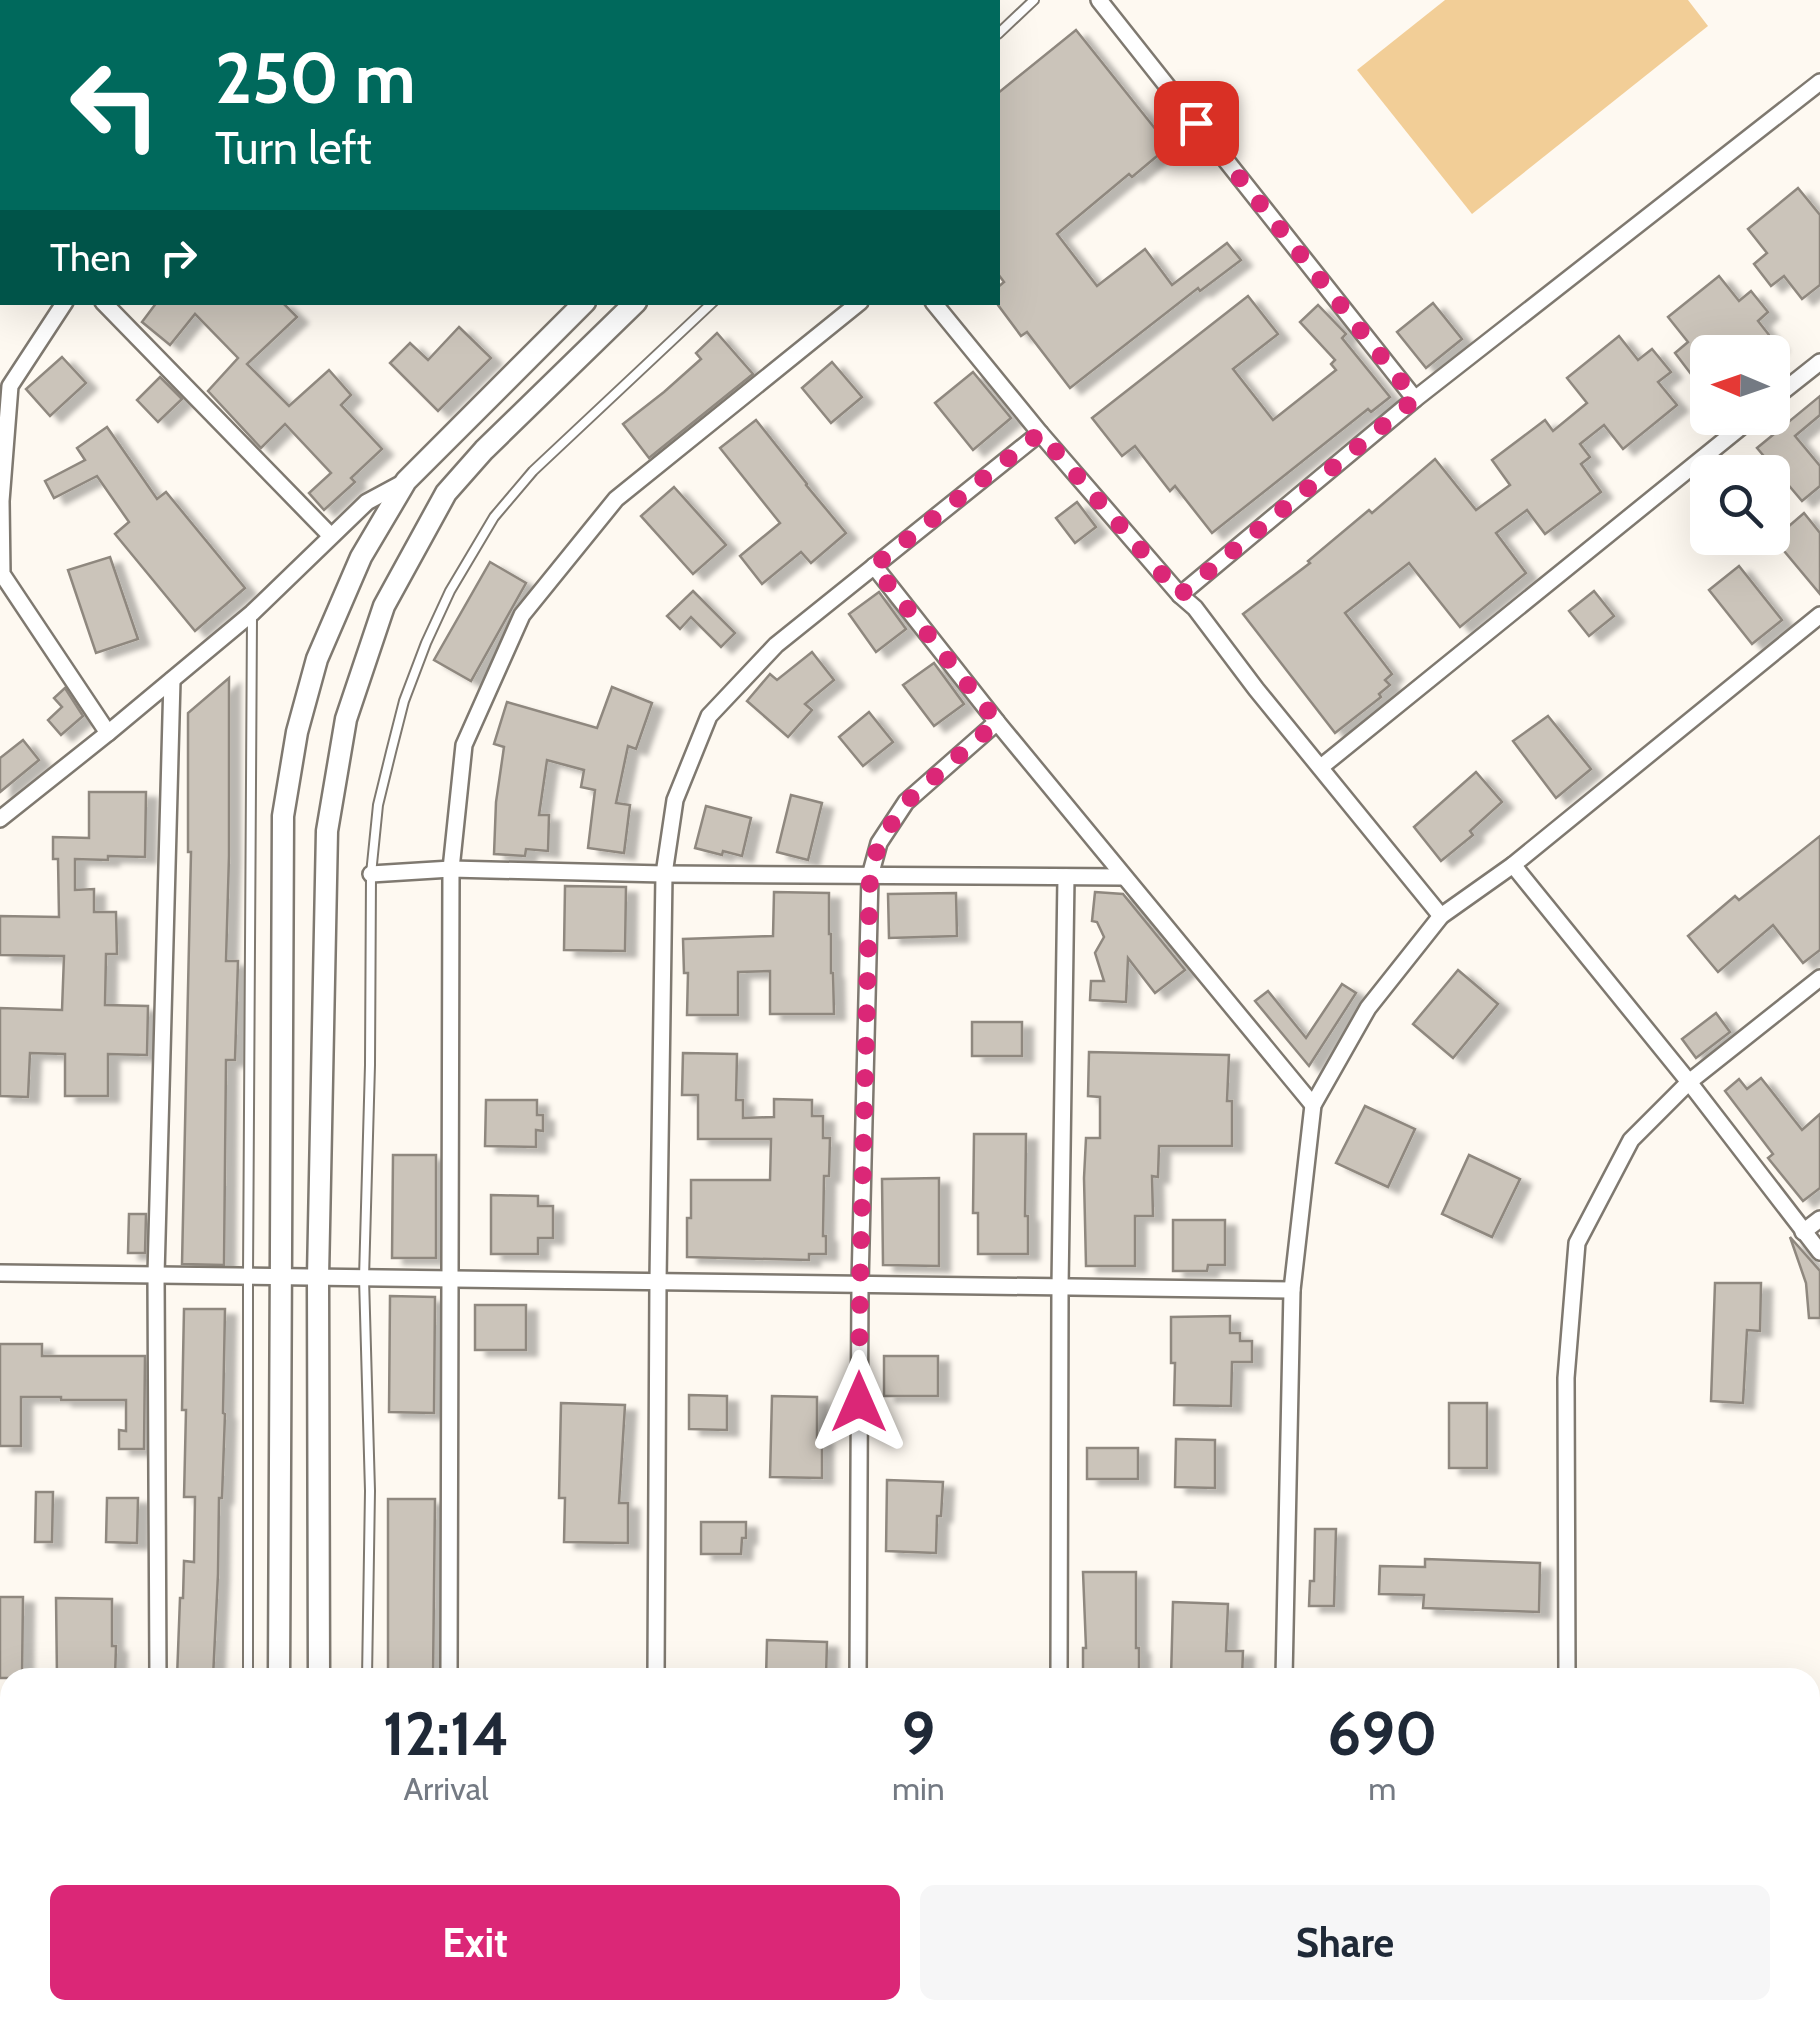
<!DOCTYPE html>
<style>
body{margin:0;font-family:Cabin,sans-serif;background:#f6f6f7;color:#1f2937;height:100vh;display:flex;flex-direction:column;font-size:38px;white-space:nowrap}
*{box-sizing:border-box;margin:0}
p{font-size:32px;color:#747a83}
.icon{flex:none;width:55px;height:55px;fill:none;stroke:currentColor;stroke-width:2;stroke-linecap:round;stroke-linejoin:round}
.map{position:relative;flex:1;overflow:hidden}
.side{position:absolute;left:0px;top:1668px;width:1820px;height:352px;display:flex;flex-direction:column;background:#fff;border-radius:30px 30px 0 0;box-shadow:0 10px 40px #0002}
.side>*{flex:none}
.banner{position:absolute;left:0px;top:0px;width:1000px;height:305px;box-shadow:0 10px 40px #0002;background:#00695c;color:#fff;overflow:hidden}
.needle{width:65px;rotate:272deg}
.fabs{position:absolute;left:1690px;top:335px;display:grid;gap:20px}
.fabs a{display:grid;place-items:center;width:100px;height:100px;border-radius:15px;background:#fff;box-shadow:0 10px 40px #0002;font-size:50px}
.pin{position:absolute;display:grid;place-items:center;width:85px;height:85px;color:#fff;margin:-42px;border-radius:20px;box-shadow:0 5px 15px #0006}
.me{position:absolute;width:110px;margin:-55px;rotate:0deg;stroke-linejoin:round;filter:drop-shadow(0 0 8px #0008)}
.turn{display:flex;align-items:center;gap:35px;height:210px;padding:0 50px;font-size:45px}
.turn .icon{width:130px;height:130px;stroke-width:2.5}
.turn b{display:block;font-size:70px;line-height:85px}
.then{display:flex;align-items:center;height:95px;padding:0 50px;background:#0003;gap:20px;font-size:38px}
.eta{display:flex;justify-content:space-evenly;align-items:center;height:170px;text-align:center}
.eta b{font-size:60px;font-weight:800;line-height:70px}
.cta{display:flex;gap:20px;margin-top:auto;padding:20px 50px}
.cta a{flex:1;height:115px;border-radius:15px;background:#db2777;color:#fff;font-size:40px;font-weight:800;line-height:115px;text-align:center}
.cta a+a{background:#f6f6f7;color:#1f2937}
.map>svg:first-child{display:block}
.green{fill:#f2ce97}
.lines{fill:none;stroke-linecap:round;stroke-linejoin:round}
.stream{stroke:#6d90bc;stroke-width:6}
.building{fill:#cbc4ba;stroke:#8f887f;stroke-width:2.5;filter:url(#shadow)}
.service-casing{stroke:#7f7970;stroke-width:12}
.minor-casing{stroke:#7f7970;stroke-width:20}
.tertiary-casing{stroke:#7f7970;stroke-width:25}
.service{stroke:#fff;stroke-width:8}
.minor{stroke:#fff;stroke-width:15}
.tertiary{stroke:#fff;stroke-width:20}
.route{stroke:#db2777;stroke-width:18;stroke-dasharray:0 32.4}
</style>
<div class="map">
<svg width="1820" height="2018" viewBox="0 0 1820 2018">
<defs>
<filter id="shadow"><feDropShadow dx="11" dy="6" stdDeviation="2.5" flood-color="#0004"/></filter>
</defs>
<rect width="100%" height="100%" fill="#fef9f1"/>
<!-- green -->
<path class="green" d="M1445,0H1688L1708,26L1472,214L1357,70Z"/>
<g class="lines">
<!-- stream -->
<g class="stream">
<path d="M99,2L101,0"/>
<path d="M0,99L2,96"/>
</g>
</g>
<!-- building -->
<g class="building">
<path d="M1076,30L1169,146L1132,177L1129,174L1057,234L1097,286L1145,249L1172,285L1227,243L1241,260L1200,291L1198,288L1070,388L1027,332L1021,336L998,305V287L1004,282L998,274V93Z"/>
<path d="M1798,188L1820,215V285L1802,299L1784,276L1771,286L1754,264L1767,253L1748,229Z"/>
<path d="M1719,276L1739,301L1751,291L1768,312L1758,321L1777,345L1767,352H1708V361L1691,374L1675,353L1688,342L1668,317Z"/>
<path d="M1248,296L1278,334L1233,369L1273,420L1336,370L1331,364L1335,360L1300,322L1318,305L1346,334L1342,338L1390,397L1371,412L1368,409L1212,533L1175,486L1170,491L1135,446L1122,456L1092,418Z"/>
<path d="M157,302H282L297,317L247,364L289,406L329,370L351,395L341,405L382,449L351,478L355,482L324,510L309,493L331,473L285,424L261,448L208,391L238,358L195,314L170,345L142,322Z"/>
<path d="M1433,303L1462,339L1426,368L1397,332Z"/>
<path d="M459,327L491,358L438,411L390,363L410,343L428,360Z"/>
<path d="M717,333L753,374L649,458L623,424L664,392L701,359L696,353Z"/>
<path d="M1619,336L1638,360L1652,349L1671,372L1658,382L1677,405L1623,449L1604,425L1580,444L1590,457L1581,464L1601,492L1545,534L1527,510L1496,533L1526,573L1460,627L1409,563L1345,613L1392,674L1385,680L1390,685L1379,694L1381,697L1335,733L1243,614L1310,563L1308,561L1369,510L1372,513L1435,459L1476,510L1510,485L1492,460L1545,420L1553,431L1587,403L1567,378Z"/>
<path d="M62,357L86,383L50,416L26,389Z"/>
<path d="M832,362L862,397L831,423L802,388Z"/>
<path d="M973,372L1011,418L973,450L935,403Z"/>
<path d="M160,377L182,399L158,422L137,400Z"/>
<path d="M1820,396V415L1795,436L1820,466V486L1802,501L1757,448Z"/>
<path d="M756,420L807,484L806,485L846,533L811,563L801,552L762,584L740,556L780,523L720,448Z"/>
<path d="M107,427L157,499L166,492L245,588L195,631L115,534L129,522L97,476L54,498L45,481L85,460L77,448Z"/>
<path d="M674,487L726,545L693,574L641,516Z"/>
<path d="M1077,502L1096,527L1075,543L1056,518Z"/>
<path d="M1804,513L1820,533V594L1774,539Z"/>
<path d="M110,557L138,639L96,653L68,570Z"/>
<path d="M490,562L526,583L471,681L434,660Z"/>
<path d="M1739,566L1782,620L1752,644L1709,590Z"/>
<path d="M693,591L735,633L721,647L691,617L680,629L667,616Z"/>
<path d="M1594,591L1614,616L1589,636L1569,611Z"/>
<path d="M879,592L906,629L876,652L849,614Z"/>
<path d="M812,652L834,680L805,704L812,710L788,737L747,701L770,674L777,680Z"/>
<path d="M934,663L964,704L934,726L903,685Z"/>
<path d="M229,678V856L226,961H238L235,1060H226L224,1265L182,1264L191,852H188V713Z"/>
<path d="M612,687L652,703L636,749L628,746L616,803L630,805L624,853L588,848L595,790L581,787L584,770L547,760L539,815H549L548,851L526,849L525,856L494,854L496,802L504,747L494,744L507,702L597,728Z"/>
<path d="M65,688L83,716L61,735L48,720L62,707L54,698Z"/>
<path d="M869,712L893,742L863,766L839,737Z"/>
<path d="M1548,716L1591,769L1556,798L1513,741Z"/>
<path d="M23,740L39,760L0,792V758Z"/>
<path d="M1476,772L1502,802L1470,831L1473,835L1441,861L1414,827Z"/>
<path d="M89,792H146L145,857L108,856V860L75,859V890L94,889V912H116L117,954H106L105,1005L148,1006L147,1055L108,1054V1096H65V1054L30,1053L28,1097L0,1096V1008L62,1010L64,956L0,955V916L59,917L58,859H53V837L89,838Z"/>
<path d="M791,795L822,803L808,860L777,852Z"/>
<path d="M706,806L751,818L742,856L723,851L722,855L695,848Z"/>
<path d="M1820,836V950L1803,963L1773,925L1718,972L1688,936L1735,896L1739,900Z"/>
<path d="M565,886L626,887L625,951L564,950Z"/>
<path d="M774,892L829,893V934H831V973H833L834,1014H770V971L738,972V1015H687L688,973H684L683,939L773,936Z"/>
<path d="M1095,892L1123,894L1185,970L1155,993L1128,958L1126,1002L1090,1000L1091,981H1104L1095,953L1104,937L1097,922L1092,921Z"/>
<path d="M956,893L957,936L889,938L888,894Z"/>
<path d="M1458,970L1498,1004L1453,1058L1413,1024Z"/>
<path d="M1342,984L1356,993L1309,1066L1255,1001L1268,991L1306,1038Z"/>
<path d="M1716,1013L1730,1032L1696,1058L1682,1039Z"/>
<rect x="972" y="1022" width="50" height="34"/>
<path d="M1089,1052L1229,1055L1227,1101H1232V1146H1159L1158,1177L1152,1176L1153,1216H1135V1266H1086L1084,1178L1086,1138H1100V1097L1088,1096Z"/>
<path d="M683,1053L737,1054L736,1100H743V1118L774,1117V1099L812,1100V1116H823V1138H830L829,1176H824L823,1236H826V1254H809V1260L687,1257V1218H691V1180H770L771,1139H698V1095H682Z"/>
<path d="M1761,1078L1802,1130L1820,1114V1188L1803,1201L1768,1158L1773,1154L1725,1091L1739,1079L1747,1089Z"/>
<path d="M486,1100H537V1115H543V1131L536,1130V1147L485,1146Z"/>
<path d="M1365,1106L1415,1129L1388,1187L1336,1163Z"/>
<path d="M974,1134H1026L1025,1216H1028V1254H978V1213H973Z"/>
<path d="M393,1155H436V1258H392Z"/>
<path d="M1469,1155L1520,1179L1492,1237L1442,1214Z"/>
<path d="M939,1178V1266L883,1265L882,1179Z"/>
<path d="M491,1195L538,1196V1206H553V1238H538V1254H491Z"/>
<path d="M129,1214H146L145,1253H128Z"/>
<path d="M1173,1220H1225V1265H1208L1207,1271H1173Z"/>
<path d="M1790,1237L1820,1271V1318H1809L1806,1283Z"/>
<path d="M1715,1283H1761L1760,1331L1747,1330L1743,1403L1711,1401Z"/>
<path d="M390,1296L435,1297L434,1413L389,1412Z"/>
<rect x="475" y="1305" width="51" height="45"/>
<path d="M184,1309H225L223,1413L225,1414L222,1498H219L218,1574L213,1678H177L180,1598H183L184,1561L194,1562L195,1497H184L186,1410H182Z"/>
<path d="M1230,1316V1333H1240V1341H1252V1362H1232L1231,1406L1174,1405L1175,1363H1171V1317Z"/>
<path d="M0,1344H42V1356H145L144,1449H119V1430L126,1431V1400H61V1397H21V1446H0Z"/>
<rect x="884" y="1356" width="54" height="40"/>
<path d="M689,1395L727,1396V1430L689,1429Z"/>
<path d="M772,1396L817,1397V1438H822V1478L770,1477Z"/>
<path d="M561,1403L625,1405L619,1503H628V1543L564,1542L565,1498H559Z"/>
<rect x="1449" y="1403" width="38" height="65"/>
<path d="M1176,1439L1215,1440V1488L1175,1487Z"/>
<rect x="1087" y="1448" width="51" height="31"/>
<path d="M887,1480L943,1482L941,1516H937L936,1553L886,1551Z"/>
<path d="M36,1492H53L52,1542H35Z"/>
<path d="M107,1498H138L137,1543L106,1542Z"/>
<path d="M388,1499H435L433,1678H388Z"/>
<path d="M701,1522H746V1538H742L741,1554H701Z"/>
<path d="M1315,1529H1336L1334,1606H1309L1310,1581H1314Z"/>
<path d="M1425,1559L1540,1563L1539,1612L1423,1608L1424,1595L1379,1594L1380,1566L1425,1567Z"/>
<path d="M1083,1572H1136V1648H1139V1678H1083V1648H1086Z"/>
<path d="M0,1597H23L22,1678H0Z"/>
<path d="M56,1598L112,1599V1646H116L115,1678H57Z"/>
<path d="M1173,1602L1228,1604L1226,1651H1243L1242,1678H1171Z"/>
<path d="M767,1640L827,1642L826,1678H766Z"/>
</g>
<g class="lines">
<defs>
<g id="service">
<path d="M998,34L1034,0"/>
<path d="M248,1678V1276L252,617"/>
<path d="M367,1678L370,1491L364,1278L370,1065L371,874L378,805L391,752L404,701L426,643L450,591L494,517L533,471L713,302"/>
<path d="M247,2018V2010"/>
<path d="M362,2018V2010"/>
</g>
<g id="minor">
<path d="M1099,0L1415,399"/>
<path d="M297,2L299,0"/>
<path d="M65,302L10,386L1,501L2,574L108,733"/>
<path d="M103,302L331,536"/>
<path d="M933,302L1040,433L1180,595L1195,608L1256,689L1441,916"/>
<path d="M1772,400L1820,362"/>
<path d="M874,566L997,722L1313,1105"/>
<path d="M1180,595L1415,399L1820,82"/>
<path d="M1321,767L1752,418"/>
<path d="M0,819L108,733L252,613L367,502L406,481"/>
<path d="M1513,865L1689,1082L1820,1252"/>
<path d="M371,874L451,869L664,874L1123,877"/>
<path d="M1803,1232L1820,1219"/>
<path d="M0,1273L1292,1290"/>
<path d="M158,1678L156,1275L172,680"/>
<path d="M449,1678L451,869L464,745L522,615L616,499L860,302"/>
<path d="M656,1678L658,1281L664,874L675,800L709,716L776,645L1040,433"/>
<path d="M858,1678L860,1284L870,876L879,843L906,802L997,722"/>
<path d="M1059,1678L1060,1287L1066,877"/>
<path d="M1284,1678L1292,1290L1313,1105L1368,1008L1441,916L1513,865L1820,615"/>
<path d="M1567,1678L1566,1378L1577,1243L1631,1140L1689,1082L1820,978"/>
<path d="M0,1917H10"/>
<path d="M1810,1930H1820"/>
<path d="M1560,2010V2018"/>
<path d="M156,2018L157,2010"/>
<path d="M444,2018L445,2010"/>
<path d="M652,2018V2010"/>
<path d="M857,2018V2010"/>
<path d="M1058,2018V2010"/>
<path d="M1279,2018V2010"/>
</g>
<g id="tertiary">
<path d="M895,2L897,0"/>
<path d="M952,2L955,0"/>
<path d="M279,1678L283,816L297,732L317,659L361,557L406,481L585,302"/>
<path d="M319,1678L318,1277L327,831L346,719L384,606L446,493L484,450L636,302"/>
<path d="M278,2018V2010"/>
<path d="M319,2018V2010"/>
</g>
</defs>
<!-- service casing -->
<use href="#service" class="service-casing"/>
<!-- minor casing -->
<use href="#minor" class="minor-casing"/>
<!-- tertiary casing -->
<use href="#tertiary" class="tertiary-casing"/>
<!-- service -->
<use href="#service" class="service"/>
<!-- minor -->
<use href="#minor" class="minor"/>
<!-- tertiary -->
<use href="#tertiary" class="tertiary"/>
</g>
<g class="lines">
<!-- route -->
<path class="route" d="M859,1402L860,1284L870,876L879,843L906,802L997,722L874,566L1040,433L1180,595L1415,399L1196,123"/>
</g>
</svg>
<div class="fabs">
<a><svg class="needle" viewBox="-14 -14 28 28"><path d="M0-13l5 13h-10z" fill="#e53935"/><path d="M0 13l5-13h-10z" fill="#747a83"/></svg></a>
<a><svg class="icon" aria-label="search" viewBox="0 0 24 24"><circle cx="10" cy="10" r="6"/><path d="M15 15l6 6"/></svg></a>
</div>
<div class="pin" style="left:1196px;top:123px;background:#d93025"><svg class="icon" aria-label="arrive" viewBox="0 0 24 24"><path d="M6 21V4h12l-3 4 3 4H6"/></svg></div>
<svg class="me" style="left:859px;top:1402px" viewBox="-20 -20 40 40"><path d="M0-17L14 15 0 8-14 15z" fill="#db2777" stroke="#fff" stroke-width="4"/></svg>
<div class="banner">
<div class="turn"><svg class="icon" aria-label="left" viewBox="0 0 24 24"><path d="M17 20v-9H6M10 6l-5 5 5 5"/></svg><div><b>250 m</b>Turn left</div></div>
<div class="then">Then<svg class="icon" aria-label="right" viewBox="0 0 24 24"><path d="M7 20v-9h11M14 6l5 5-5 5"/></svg></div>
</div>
<section class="side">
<div class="eta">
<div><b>12:14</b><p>Arrival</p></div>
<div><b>9</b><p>min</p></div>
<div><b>690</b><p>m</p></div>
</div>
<div class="cta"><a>Exit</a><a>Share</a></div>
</section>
</div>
